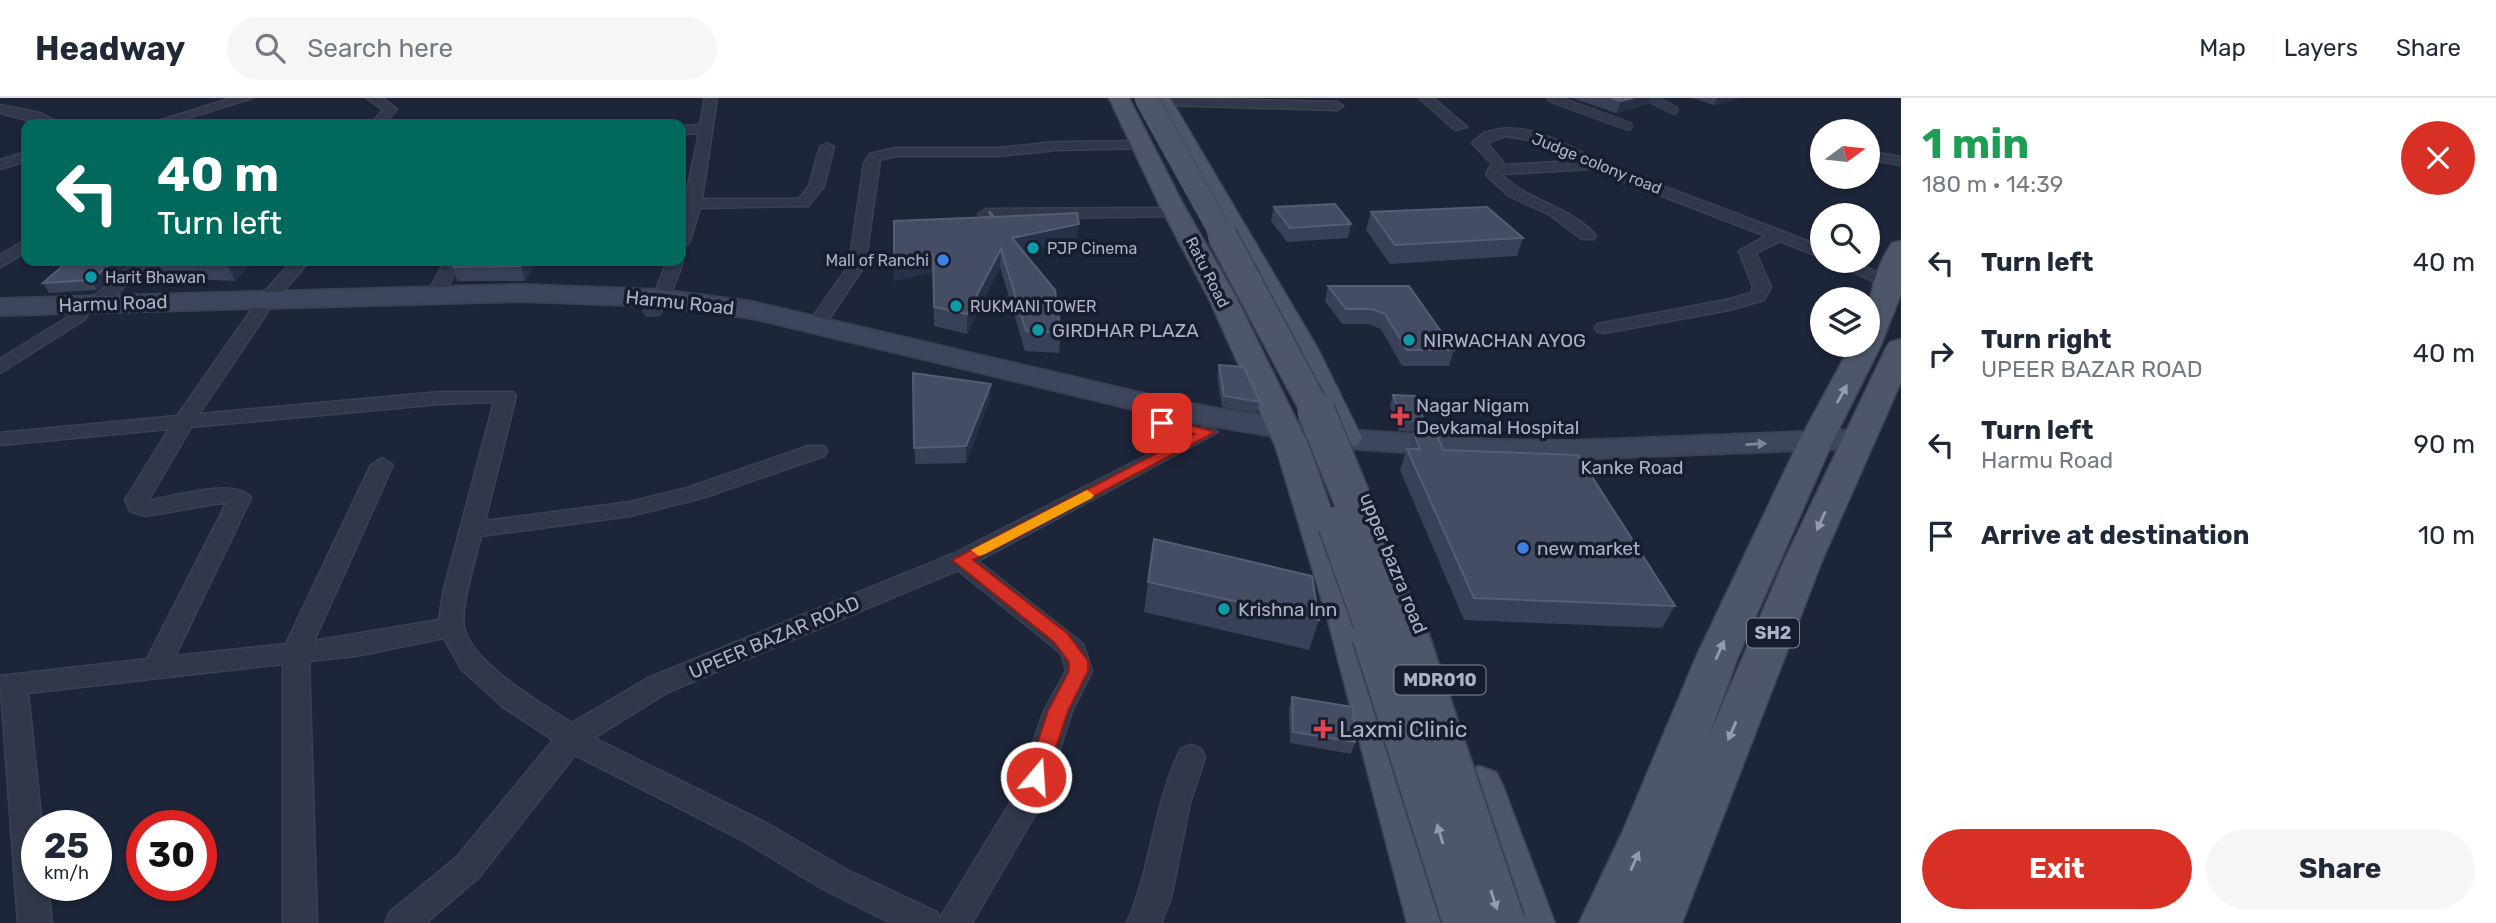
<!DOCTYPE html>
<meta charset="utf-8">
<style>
body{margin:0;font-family:Rubik,sans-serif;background:#f6f6f7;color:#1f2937;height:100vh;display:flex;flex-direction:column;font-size:26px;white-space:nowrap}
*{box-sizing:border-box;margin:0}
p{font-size:23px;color:#747a83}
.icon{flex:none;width:38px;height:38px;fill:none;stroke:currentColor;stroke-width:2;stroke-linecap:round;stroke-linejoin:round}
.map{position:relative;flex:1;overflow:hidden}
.drawer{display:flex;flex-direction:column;background:#fff;width:595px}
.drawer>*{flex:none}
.hud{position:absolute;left:21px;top:21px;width:665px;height:147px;border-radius:14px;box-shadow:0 2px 5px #0004;background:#00695c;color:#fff;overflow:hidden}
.needle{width:46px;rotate:75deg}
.fabs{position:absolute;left:1810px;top:21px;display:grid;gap:14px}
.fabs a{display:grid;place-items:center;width:70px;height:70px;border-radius:50%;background:#fff;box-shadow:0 2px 5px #0004;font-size:35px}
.speed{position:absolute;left:21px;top:712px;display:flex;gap:14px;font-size:35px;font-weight:700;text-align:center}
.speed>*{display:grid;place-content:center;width:91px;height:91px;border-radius:50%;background:#fff;box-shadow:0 2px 5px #0004;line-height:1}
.speed small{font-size:18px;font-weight:400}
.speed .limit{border:10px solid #d22;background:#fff;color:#111}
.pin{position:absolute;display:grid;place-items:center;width:60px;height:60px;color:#fff;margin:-30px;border-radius:14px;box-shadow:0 4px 10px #0006}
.me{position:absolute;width:77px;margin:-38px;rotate:18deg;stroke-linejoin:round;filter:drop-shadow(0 0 5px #0008)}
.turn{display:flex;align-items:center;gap:24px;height:147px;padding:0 21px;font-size:32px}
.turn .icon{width:91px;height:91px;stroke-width:2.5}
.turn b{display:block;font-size:49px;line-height:60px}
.round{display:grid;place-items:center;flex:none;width:74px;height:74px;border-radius:37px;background:#f6f6f7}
.summary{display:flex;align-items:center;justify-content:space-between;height:119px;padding:0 21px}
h1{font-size:42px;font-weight:700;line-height:52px;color:#1e9e55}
.primary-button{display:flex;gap:14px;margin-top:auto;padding:14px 21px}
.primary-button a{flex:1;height:80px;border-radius:42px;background:#d93025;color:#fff;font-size:28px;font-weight:700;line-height:80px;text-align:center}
.primary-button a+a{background:#f6f6f7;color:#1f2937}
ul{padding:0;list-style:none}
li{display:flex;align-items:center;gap:21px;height:91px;padding:0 21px}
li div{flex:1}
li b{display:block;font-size:26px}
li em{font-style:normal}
header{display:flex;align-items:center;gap:42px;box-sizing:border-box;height:98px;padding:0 35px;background:#fff;border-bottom:2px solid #e0e1e3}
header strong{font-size:33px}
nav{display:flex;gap:38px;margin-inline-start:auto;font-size:24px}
.search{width:490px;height:63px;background:#f6f6f7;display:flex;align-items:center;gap:18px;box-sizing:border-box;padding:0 24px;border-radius:38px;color:#747a83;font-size:26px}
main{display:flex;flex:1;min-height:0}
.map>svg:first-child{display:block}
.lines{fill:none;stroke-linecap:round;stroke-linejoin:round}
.lane-casing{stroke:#3b4152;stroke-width:10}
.street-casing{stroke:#3b4152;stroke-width:3}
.secondary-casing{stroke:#3b4152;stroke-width:4}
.primary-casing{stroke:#3b4152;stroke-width:3}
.lane{stroke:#313849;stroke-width:8}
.street{fill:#313849;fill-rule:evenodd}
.secondary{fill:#3e465d;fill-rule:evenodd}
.primary{fill:#4e5669;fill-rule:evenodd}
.primary-bridge-far3-casing{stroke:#3b4152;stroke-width:24;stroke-linecap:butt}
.primary-bridge-far2-casing{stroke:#3b4152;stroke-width:32;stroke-linecap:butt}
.primary-bridge-far1-casing{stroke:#3b4152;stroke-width:40;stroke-linecap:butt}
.primary-bridge-casing{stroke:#3b4152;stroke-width:51;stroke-linecap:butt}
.primary-bridge-far3{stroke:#4e5669;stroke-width:23}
.primary-bridge-far2{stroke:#4e5669;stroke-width:29}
.primary-bridge-far1{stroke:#4e5669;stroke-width:37}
.primary-bridge{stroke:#4e5669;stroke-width:47}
.wall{fill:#384158}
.shaded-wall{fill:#283047}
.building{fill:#444d64;stroke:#545d73;stroke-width:2}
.oneway{fill:#949baf}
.oneway2{fill:#7f879c}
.route{fill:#d93025;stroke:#8d1f18;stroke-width:2}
.slow{fill:#f59e0b}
.culture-dot{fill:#0f9aa8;stroke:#171d2d;stroke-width:2.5}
.shop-dot{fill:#3f7fe0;stroke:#171d2d;stroke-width:2.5}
.health-dot{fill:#e0444e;stroke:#171d2d;stroke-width:2.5}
.labels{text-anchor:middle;stroke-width:7;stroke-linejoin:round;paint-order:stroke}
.far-street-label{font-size:16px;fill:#abb2c6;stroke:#171d2d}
.far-poi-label{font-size:16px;fill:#abb2c6;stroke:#171d2d;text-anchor:start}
.shield{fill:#171d2d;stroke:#7f8598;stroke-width:2}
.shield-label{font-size:18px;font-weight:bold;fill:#abb2c6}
.street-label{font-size:19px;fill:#abb2c6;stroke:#171d2d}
.poi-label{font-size:19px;fill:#abb2c6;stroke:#171d2d;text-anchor:start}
.near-poi-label{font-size:23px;fill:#abb2c6;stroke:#171d2d;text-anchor:start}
</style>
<header>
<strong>Headway</strong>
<div class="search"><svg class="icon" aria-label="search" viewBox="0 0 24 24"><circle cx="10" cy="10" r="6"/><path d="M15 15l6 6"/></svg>Search here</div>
<nav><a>Map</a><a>Layers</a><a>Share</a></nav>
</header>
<main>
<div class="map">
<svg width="1901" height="825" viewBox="0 0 1901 825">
<rect width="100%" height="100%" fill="#1d2539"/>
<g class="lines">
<defs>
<g id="lane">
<path d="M1551,0L1628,28"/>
<path d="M1650,0L1674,12"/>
</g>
<g id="street">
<path d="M232,0H252L169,26H149Z"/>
<path d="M367,0H382L397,11L384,26H371L383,12Z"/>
<path d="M705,0H717L702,101H799L809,88L820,49L827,45L834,49L824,88L808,108L700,110L689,145L681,150V122L699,35L681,36V28L700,27Z"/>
<path d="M1159,0L1337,4L1343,8L1337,12L1162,7L1156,3Z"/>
<path d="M1419,0H1433L1467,29L1455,32Z"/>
<path d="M0,7L40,15L61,26H43L0,15Z"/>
<path d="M1500,31C1541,26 1579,56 1615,70C1684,97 1754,121 1822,149V160L1780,143L1756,155L1771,189L1764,202L1729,212L1604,235L1598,234L1595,230L1598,226L1726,202L1751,195L1753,189L1739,153L1766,138L1592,71L1501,76C1527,104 1570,107 1596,138L1594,141H1582L1550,117L1509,98L1488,79L1486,76L1492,66L1472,45L1484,35ZM1505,38L1529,42L1577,63L1505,67L1487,45Z"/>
<path d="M1141,43L1146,44V50L1056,52L998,58H895L880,62L865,167L823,230L817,231L808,226L849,167L864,65L870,56L895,50H998L1056,44Z"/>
<path d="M1867,53L1901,59V67L1867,61Z"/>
<path d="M26,54V63L0,71V62Z"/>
<path d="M1178,110L1183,112V118L986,121L978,116L986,111Z"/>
<path d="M26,142V154L0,169V157Z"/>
<path d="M681,159L683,163C677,182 670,200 659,217H647L644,213L656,192L667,163H681Z"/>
<path d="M134,163H151L103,209H91L88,205L91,201Z"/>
<path d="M292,163H309L274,205H262L259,201L262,197Z"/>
<path d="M445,163H461L442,200H430L427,196Z"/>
<path d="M1831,163H1853L1897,184L1888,189L1882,188Z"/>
<path d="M260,207L269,212L199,316L440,294H513L516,298L485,423L630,404L687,390L808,348H824L827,353L824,358L702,400L630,418L481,438C476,459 460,510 464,529C471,565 542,606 572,625L648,580L953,456L1201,330L1208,328L1218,334L978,463L1083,546L1092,573L1072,613L1044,701L972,825H891L823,791L744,743L575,657L479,779L426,825H385L390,814L457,759L553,642L503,609L462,572L444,540L356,558L309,563L317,825H283V566L28,595L42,728H37V788H48L52,825H18L0,578L147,561L227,404L145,418L130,413L125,402L169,331L0,347V335L177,318L254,208ZM494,304L443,495L439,522L314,543L393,367L382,360L371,367L286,546L175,558L251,400C238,379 170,399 148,403L191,329L440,306ZM958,472L1051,547L1062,557L1066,573L1044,613L1015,697L940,820L937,814L845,771L766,725L594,640L668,594Z"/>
<path d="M78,213L84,214L87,218L84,222L0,275V261Z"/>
<path d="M1191,647L1201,651L1205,659L1190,705L1171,800L1161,825H1127C1152,769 1153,706 1181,651Z"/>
</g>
<path id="secondary" d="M521,187L660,192L752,204L1179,304L1345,332L1495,342L1572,343L1858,332L1869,335L1873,341L1869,347L1858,350L1572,361L1495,360L1345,350L1179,322L752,220L660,208L521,203L0,217V201Z"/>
<g id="primary">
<path d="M1109,0H1129L1183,106L1236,199L1310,350L1370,523L1461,825H1407L1328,523L1276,350L1208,199L1159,106Z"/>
<path d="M1150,0H1170L1318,251L1362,340L1357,347L1345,350L1333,347L1328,340L1288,251Z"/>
<path d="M1901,143V196L1881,247L1833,343L1738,559L1708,640L1784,463L1886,250L1890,244L1901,241V284L1822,463L1682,825H1579L1622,735L1696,559L1799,343L1851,247H1867C1867,212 1871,175 1892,145Z"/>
<path d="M1479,668L1496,674L1503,688L1555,825H1501L1455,688L1462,674Z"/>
</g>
</defs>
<!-- lane casing -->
<use href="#lane" class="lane-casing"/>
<!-- street casing -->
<use href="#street" class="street-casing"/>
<!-- secondary casing -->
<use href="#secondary" class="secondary-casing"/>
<!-- primary casing -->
<use href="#primary" class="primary-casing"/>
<!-- lane -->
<use href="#lane" class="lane"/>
<!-- street -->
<use href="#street" class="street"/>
<!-- secondary -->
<use href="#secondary" class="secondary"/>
<!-- primary -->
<use href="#primary" class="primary"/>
<defs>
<path id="primary-bridge-far3" d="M1146,0L1223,139"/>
<path id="primary-bridge-far2" d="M1222,137L1317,315"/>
<g id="primary-bridge-far1">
<path d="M1316,313L1385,481L1405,539"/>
<path d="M1337,427L1377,539"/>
</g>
<g id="primary-bridge">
<path d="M1376,537L1467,825"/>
<path d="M1404,537L1501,825"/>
</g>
</defs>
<!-- primary-bridge-far3 casing -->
<use href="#primary-bridge-far3" class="primary-bridge-far3-casing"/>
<!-- primary-bridge-far2 casing -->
<use href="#primary-bridge-far2" class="primary-bridge-far2-casing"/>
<!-- primary-bridge-far1 casing -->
<use href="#primary-bridge-far1" class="primary-bridge-far1-casing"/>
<!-- primary-bridge casing -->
<use href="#primary-bridge" class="primary-bridge-casing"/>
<!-- primary-bridge-far3 -->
<use href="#primary-bridge-far3" class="primary-bridge-far3"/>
<!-- primary-bridge-far2 -->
<use href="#primary-bridge-far2" class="primary-bridge-far2"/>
<!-- primary-bridge-far1 -->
<use href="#primary-bridge-far1" class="primary-bridge-far1"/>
<!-- primary-bridge -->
<use href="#primary-bridge" class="primary-bridge"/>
</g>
<!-- wall -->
<g class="wall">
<path d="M1572,0H1651L1648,6L1616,15Z"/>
<path d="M1692,0H1739L1714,7Z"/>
<path d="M1274,109L1351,126L1348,140L1287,144L1271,123Z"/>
<path d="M989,113L994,119L1077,144L1024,155L1061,235L1059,255L1025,253L1000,169L967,236L934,228L933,174L894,183L989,119Z"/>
<path d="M1371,114L1523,140L1517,158L1390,166L1366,132Z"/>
<path d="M68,163H129V164L97,192L49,195L43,185Z"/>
<path d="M133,163H253L235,183L141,179Z"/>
<path d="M456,163H537L525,183H457L453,169Z"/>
<path d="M1328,188H1409L1454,252L1449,268H1402L1381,231L1368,226H1342L1325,203Z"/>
<path d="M1219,267L1260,304L1257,315L1222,309L1217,277Z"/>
<path d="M913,275L990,301L966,365L915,366Z"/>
<path d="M1393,297L1424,323L1421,334L1399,333L1390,308Z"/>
<path d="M1414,336L1443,352L1675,508L1662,530L1464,522L1400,372L1407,351H1409Z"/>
<path d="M1154,441L1319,522L1309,552L1144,514Z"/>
<path d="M1292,599L1355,644L1351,656L1290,645L1289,611Z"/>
</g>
<!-- shaded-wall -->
<g class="shaded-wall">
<path d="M1633,0H1651L1648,6L1616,15L1621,3Z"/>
<path d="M1717,0H1739L1714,7Z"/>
<path d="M1079,126L1077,144L1011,158L1012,140Z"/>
<path d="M1001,151L1000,169L967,236V216Z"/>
<path d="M933,156V174L894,183V164Z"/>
<path d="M114,163H129V164L97,192L91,182Z"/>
<path d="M228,163H253L235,183L226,164Z"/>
<path d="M524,163H537L525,183L521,168Z"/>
<path d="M991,286L990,301L966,365V348Z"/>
</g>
<!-- building -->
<g class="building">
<path d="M1612,0H1633L1621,3Z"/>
<path d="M1335,106L1351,126L1290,130L1274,109Z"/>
<path d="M1487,109L1523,140L1395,147L1371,114Z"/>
<path d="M989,113L994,119L1077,115L1079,126L1012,140L1055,192L1061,235L1026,233L1001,151L967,216L934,209L933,156L894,164V123L991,119Z"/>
<path d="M68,163H114L91,182L43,185Z"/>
<path d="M191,163H228L226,164Z"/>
<path d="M456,163H524L521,168L453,169Z"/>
<path d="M1328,188H1409L1454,252H1407L1385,216L1372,211H1346Z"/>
<path d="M1219,267L1244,269L1260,304L1224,298Z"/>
<path d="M913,275L991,286L966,348L914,350Z"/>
<path d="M1393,297L1415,298L1424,323L1402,322Z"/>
<path d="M1414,336L1437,337L1443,352L1578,357L1675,508L1474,500L1407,351H1420Z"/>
<path d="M1154,441L1312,478L1319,522L1148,484Z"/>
<path d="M1292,599L1353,609L1355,644L1293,634Z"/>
</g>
<!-- one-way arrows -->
<defs><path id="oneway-solid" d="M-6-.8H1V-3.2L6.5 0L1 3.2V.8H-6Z" transform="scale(1.75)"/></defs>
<g class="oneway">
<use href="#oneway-solid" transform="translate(1842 296) rotate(-61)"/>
<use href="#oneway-solid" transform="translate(1821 423) rotate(114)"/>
<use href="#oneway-solid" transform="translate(1720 552) rotate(-66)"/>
<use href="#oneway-solid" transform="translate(1732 633) rotate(113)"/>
<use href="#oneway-solid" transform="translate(1440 736) rotate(-107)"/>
<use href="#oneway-solid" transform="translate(1635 763) rotate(-66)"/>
<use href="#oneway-solid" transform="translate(1494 802) rotate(72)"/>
</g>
<use class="oneway2" href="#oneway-solid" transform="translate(1756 346) rotate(-3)"/>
<!-- route -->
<path class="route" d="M1162,320L1215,334L973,462L1067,535L1088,563V573L1068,613L1046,679L1043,685L1036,688L1029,685L1026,679L1048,613L1069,573V564L1054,544L952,462L1194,336L1157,328V322Z"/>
<!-- slow -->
<path class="slow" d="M1087,392L1094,397L1092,400L985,456L979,458L971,452Z"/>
<!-- markers -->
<g class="culture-dot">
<circle cx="1033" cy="150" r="7"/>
<circle cx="91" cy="179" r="7"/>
<circle cx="956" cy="208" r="7"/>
<circle cx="1038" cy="232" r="7"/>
<circle cx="1409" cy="242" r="7"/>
<circle cx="1224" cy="511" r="7"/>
</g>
<g class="shop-dot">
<circle cx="943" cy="162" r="7"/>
<circle cx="1523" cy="450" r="7"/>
</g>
<g class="health-dot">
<path d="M1396.5 307.5h7v7h7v7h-7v7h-7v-7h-7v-7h7z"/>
<path d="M1319.5 620.5h7v7h7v7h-7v7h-7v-7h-7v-7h7z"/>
</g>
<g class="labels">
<!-- far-street labels -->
<g class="far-street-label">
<text transform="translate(1597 65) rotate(22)" y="6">Judge colony road</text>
<text transform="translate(1208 174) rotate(63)" y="6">Ratu Road</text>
</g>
<!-- far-poi labels -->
<g class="far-poi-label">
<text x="1047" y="156">PJP Cinema</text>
<text x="929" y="168" text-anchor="end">Mall of Ranchi</text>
<text x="105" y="185">Harit Bhawan</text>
<text x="970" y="214">RUKMANI TOWER</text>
</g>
<!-- shield labels -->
<g class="shield">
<rect x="1747" y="520.5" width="52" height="29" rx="5"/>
<rect x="1394.5" y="567.5" width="91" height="29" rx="5"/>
</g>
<g class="shield-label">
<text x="1773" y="541">SH2</text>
<text x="1440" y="588">MDR010</text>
</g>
<!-- street labels -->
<g class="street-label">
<text transform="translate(680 204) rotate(6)" y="7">Harmu Road</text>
<text transform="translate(113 205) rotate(-2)" y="7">Harmu Road</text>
<text x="1632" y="376">Kanke Road</text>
<text transform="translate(1394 465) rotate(68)" y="7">upper bazra road</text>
<text transform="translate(774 539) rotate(-23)" y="7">UPEER BAZAR ROAD</text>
</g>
<!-- poi labels -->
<g class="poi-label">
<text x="1052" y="239">GIRDHAR PLAZA</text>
<text x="1423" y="249">NIRWACHAN AYOG</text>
<text x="1416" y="314">Nagar Nigam<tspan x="1416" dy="22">Devkamal Hospital</tspan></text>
<text x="1537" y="457">new market</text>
<text x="1238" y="518">Krishna Inn</text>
</g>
<!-- near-poi labels -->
<g class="near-poi-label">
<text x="1339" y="639">Laxmi Clinic</text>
</g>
</g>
</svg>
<div class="fabs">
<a><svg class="needle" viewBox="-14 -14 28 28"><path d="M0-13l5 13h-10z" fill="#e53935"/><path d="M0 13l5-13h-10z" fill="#747a83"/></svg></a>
<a><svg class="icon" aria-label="search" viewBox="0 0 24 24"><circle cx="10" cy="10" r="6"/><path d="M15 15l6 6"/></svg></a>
<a><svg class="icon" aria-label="layers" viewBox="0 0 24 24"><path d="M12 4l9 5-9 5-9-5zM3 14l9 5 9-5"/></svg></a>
</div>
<div class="speed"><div>25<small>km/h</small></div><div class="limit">30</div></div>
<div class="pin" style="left:1162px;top:325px;background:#d93025"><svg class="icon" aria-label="arrive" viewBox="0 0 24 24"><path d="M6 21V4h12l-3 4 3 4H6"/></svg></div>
<svg class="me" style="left:1036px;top:679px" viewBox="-20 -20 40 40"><circle r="17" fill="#d93025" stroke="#fff" stroke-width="3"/><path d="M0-11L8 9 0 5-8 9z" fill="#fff"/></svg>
<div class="hud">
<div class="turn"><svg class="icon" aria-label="left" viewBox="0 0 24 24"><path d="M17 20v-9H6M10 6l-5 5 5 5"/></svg><div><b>40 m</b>Turn left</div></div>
</div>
</div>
<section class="drawer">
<div class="summary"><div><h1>1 min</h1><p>180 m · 14:39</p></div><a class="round" style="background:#d93025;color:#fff"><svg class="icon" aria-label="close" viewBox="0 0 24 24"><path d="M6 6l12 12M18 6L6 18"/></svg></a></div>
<ul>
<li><svg class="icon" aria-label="left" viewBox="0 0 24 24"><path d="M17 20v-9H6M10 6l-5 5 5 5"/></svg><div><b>Turn left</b></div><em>40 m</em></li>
<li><svg class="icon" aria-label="right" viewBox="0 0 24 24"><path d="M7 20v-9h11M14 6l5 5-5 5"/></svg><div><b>Turn right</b><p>UPEER BAZAR ROAD</p></div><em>40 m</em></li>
<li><svg class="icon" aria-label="left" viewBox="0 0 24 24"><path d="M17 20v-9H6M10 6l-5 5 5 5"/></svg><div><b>Turn left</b><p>Harmu Road</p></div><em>90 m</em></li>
<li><svg class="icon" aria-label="arrive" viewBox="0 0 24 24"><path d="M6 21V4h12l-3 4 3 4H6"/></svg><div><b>Arrive at destination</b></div><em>10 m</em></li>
</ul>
<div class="primary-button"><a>Exit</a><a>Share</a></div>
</section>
</main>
